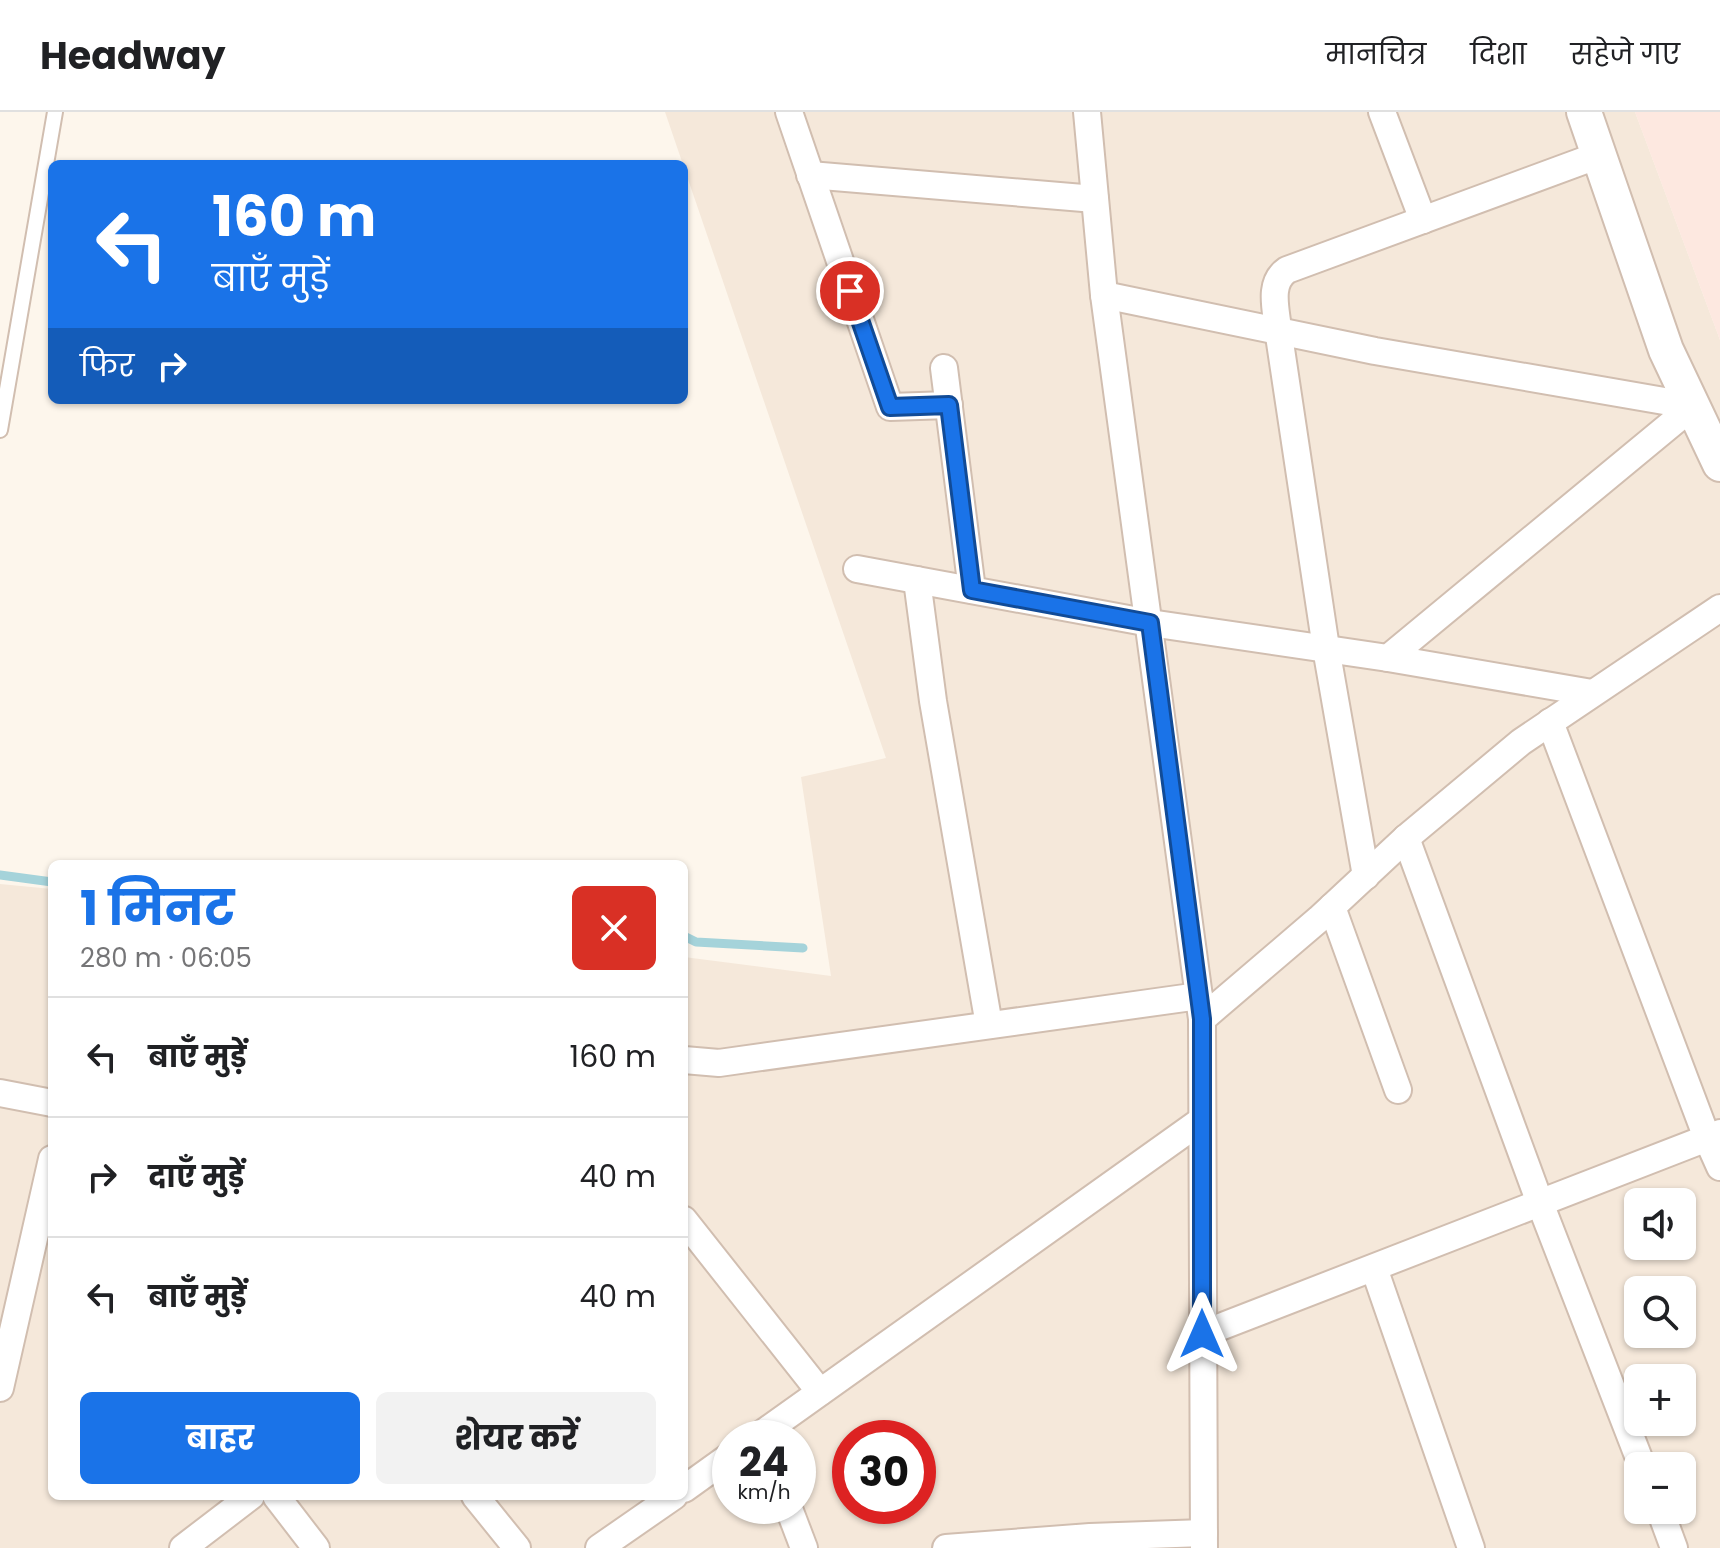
<!DOCTYPE html>
<html lang="hi">
<meta charset="utf-8">
<style>
body{margin:0;font-family:Poppins,"Noto Sans Devanagari",sans-serif;background:#f2f2f2;color:#202124;height:100vh;display:flex;flex-direction:column;font-size:30px;white-space:nowrap}
*{box-sizing:border-box;margin:0}
p{font-size:26px;color:#757577}
.icon{flex:none;width:44px;height:44px;fill:none;stroke:currentColor;stroke-width:2;stroke-linecap:round;stroke-linejoin:round}
.map{position:relative;flex:1;overflow:hidden}
.panel{position:absolute;left:48px;top:748px;width:640px;height:640px;display:flex;flex-direction:column;background:#fff;border-radius:12px;box-shadow:0 2px 6px #0004}
.panel>*{flex:none}
.hud{position:absolute;left:48px;top:48px;width:640px;height:244px;border-radius:12px;box-shadow:0 2px 6px #0004;background:#1a73e8;color:#fff;overflow:hidden}
.buttons{position:absolute;left:1624px;top:1076px;display:grid;gap:16px}
.buttons a{display:grid;place-items:center;width:72px;height:72px;border-radius:12px;background:#fff;box-shadow:0 2px 6px #0004;font-size:40px}
.speed{position:absolute;left:712px;top:1308px;display:flex;gap:16px;font-size:40px;font-weight:700;text-align:center}
.speed>*{display:grid;place-content:center;width:104px;height:104px;border-radius:50%;background:#fff;box-shadow:0 2px 6px #0004;line-height:1}
.speed small{font-size:20px;font-weight:400}
.speed .limit{border:12px solid #d22;background:#fff;color:#111}
.pin{position:absolute;display:grid;place-items:center;width:68px;height:68px;color:#fff;margin:-34px;border:4px solid #fff;border-radius:50%;box-shadow:0 2px 8px #0007}
.me{position:absolute;width:88px;margin:-44px;rotate:0deg;stroke-linejoin:round;filter:drop-shadow(0 0 6px #0008)}
.turn{display:flex;align-items:center;gap:28px;height:168px;padding:0 32px;font-size:36px}
.turn .icon{width:104px;height:104px;stroke-width:2.5}
.turn b{display:block;font-size:56px;line-height:68px}
.then{display:flex;align-items:center;height:76px;padding:0 32px;background:#0003;gap:16px;font-size:30px}
.round{display:grid;place-items:center;flex:none;width:84px;height:84px;border-radius:12px;background:#f2f2f2}
.summary{display:flex;align-items:center;justify-content:space-between;height:136px;padding:0 32px}
h1{font-size:48px;font-weight:700;line-height:60px;color:#1a73e8}
.action{display:flex;gap:16px;margin-top:auto;padding:16px 32px}
.action a{flex:1;height:92px;border-radius:12px;background:#1a73e8;color:#fff;font-size:32px;font-weight:700;line-height:92px;text-align:center}
.action a+a{background:#f2f2f2;color:#202124}
ul{padding:0;list-style:none}
li{display:flex;align-items:center;gap:24px;height:120px;padding:0 32px;border-top:2px solid #e0e0e0}
li div{flex:1}
li b{display:block;font-size:30px}
li em{font-style:normal}
header{display:flex;align-items:center;gap:48px;box-sizing:border-box;height:112px;padding:0 40px;background:#fff;border-bottom:2px solid #e0e0e0}
header strong{font-size:38px}
nav{display:flex;gap:44px;margin-inline-start:auto;font-size:28px}
.map>svg:first-child{display:block}
.residential{fill:#f5e8da;fill-rule:evenodd}
.commercial{fill:#fde8e0}
.lines{fill:none;stroke-linecap:round;stroke-linejoin:round}
.stream{stroke:#a5d3da;stroke-width:9}
.service-casing{stroke:#d1beb0;stroke-width:18}
.minor-casing{stroke:#d1beb0;stroke-width:30}
.tertiary-casing{stroke:#d1beb0;stroke-width:38}
.service{stroke:#fff;stroke-width:14}
.minor{stroke:#fff;stroke-width:26}
.tertiary{stroke:#fff;stroke-width:34}
.route-casing{stroke:#114b97;stroke-width:20}
.route{stroke:#1a73e8;stroke-width:14}
</style>
<header>
<strong>Headway</strong>
<nav><a>मानचित्र</a><a>दिशा</a><a>सहेजे गए</a></nav>
</header>
<div class="map">
<svg width="1720" height="1436" viewBox="0 0 1720 1436">
<rect width="100%" height="100%" fill="#fdf6ec"/>
<!-- residential -->
<path class="residential" d="M665,0H1635L1720,228V1436H0V772L52,777V1384H684V845L831,864L801,665L886,646ZM1638,1090H1682V1134H1638ZM1638,1178H1682V1222H1638ZM1638,1266H1682V1310H1638ZM730,1326H798V1394H730ZM850,1326H918V1394H850ZM1638,1354H1682V1398H1638Z"/>
<!-- commercial -->
<path class="commercial" d="M1635,0H1720V228Z"/>
<g class="lines">
<!-- stream -->
<g class="stream">
<path d="M0,763L52,770"/>
<path d="M684,824L696,830L803,836"/>
</g>
<defs>
<path id="service" d="M0,318L55,0"/>
<g id="minor">
<path d="M789,0L890,295L949,293"/>
<path d="M1087,0L1104,183L1202,907L1204,1436"/>
<path d="M1382,0L1423,108"/>
<path d="M810,63L1095,87"/>
<path d="M944,256L972,478"/>
<path d="M857,457L1150,511L1388,546L1693,294L1375,239L1104,183"/>
<path d="M917,468L933,589L989,913"/>
<path d="M1388,546L1592,581"/>
<path d="M1550,610L1707,1026L1720,1055"/>
<path d="M1406,726L1540,1091L1642,1354"/>
<path d="M1366,764L1326,536L1278,217C1276,197 1268,171 1287,158L1599,43"/>
<path d="M1332,795L1398,978"/>
<path d="M1202,907L1319,807L1406,726L1521,630L1720,496"/>
<path d="M684,948L719,951L1199,884"/>
<path d="M0,981L52,991"/>
<path d="M684,1108L820,1280"/>
<path d="M1374,1156L1471,1436"/>
<path d="M1202,1222L1720,1021"/>
<path d="M0,1276L52,1047"/>
<path d="M756,1326L1202,1008"/>
<path d="M684,1377L730,1344"/>
<path d="M276,1384L316,1436"/>
<path d="M475,1384L517,1436"/>
<path d="M788,1394L804,1436"/>
<path d="M1660,1398L1674,1436"/>
<path d="M183,1436L251,1384"/>
<path d="M599,1436L674,1384"/>
<path d="M946,1436L1090,1425L1204,1421"/>
</g>
<path id="tertiary" d="M1584,0L1666,238L1720,352"/>
</defs>
<!-- service casing -->
<use href="#service" class="service-casing"/>
<!-- minor casing -->
<use href="#minor" class="minor-casing"/>
<!-- tertiary casing -->
<use href="#tertiary" class="tertiary-casing"/>
<!-- service -->
<use href="#service" class="service"/>
<!-- minor -->
<use href="#minor" class="minor"/>
<!-- tertiary -->
<use href="#tertiary" class="tertiary"/>
</g>
<g class="lines">
<defs>
<path id="route" d="M850,179L890,295L949,293L972,478L1150,511L1202,907V1222"/>
</defs>
<!-- route casing -->
<use href="#route" class="route-casing"/>
<!-- route -->
<use href="#route" class="route"/>
</g>
</svg>
<div class="buttons">
<a><svg class="icon" aria-label="sound" viewBox="0 0 24 24"><path d="M4 9h4l5-4v14l-5-4H4zM17 9q2 3 0 6"/></svg></a>
<a><svg class="icon" aria-label="search" viewBox="0 0 24 24"><circle cx="10" cy="10" r="6"/><path d="M15 15l6 6"/></svg></a>
<a>+</a>
<a>−</a>
</div>
<div class="speed"><div>24<small>km/h</small></div><div class="limit">30</div></div>
<div class="pin" style="left:850px;top:179px;background:#d93025"><svg class="icon" aria-label="arrive" viewBox="0 0 24 24"><path d="M6 21V4h12l-3 4 3 4H6"/></svg></div>
<svg class="me" style="left:1202px;top:1222px" viewBox="-20 -20 40 40"><path d="M0-17L14 15 0 8-14 15z" fill="#1a73e8" stroke="#fff" stroke-width="4"/></svg>
<div class="hud">
<div class="turn"><svg class="icon" aria-label="left" viewBox="0 0 24 24"><path d="M17 20v-9H6M10 6l-5 5 5 5"/></svg><div><b>160 m</b>बाएँ मुड़ें</div></div>
<div class="then">फिर<svg class="icon" aria-label="right" viewBox="0 0 24 24"><path d="M7 20v-9h11M14 6l5 5-5 5"/></svg></div>
</div>
<section class="panel">
<div class="summary"><div><h1>1 मिनट</h1><p>280 m · 06:05</p></div><a class="round" style="background:#d93025;color:#fff"><svg class="icon" aria-label="close" viewBox="0 0 24 24"><path d="M6 6l12 12M18 6L6 18"/></svg></a></div>
<ul>
<li><svg class="icon" aria-label="left" viewBox="0 0 24 24"><path d="M17 20v-9H6M10 6l-5 5 5 5"/></svg><div><b>बाएँ मुड़ें</b></div><em>160 m</em></li>
<li><svg class="icon" aria-label="right" viewBox="0 0 24 24"><path d="M7 20v-9h11M14 6l5 5-5 5"/></svg><div><b>दाएँ मुड़ें</b></div><em>40 m</em></li>
<li><svg class="icon" aria-label="left" viewBox="0 0 24 24"><path d="M17 20v-9H6M10 6l-5 5 5 5"/></svg><div><b>बाएँ मुड़ें</b></div><em>40 m</em></li>
</ul>
<div class="action"><a>बाहर</a><a>शेयर करें</a></div>
</section>
</div>
